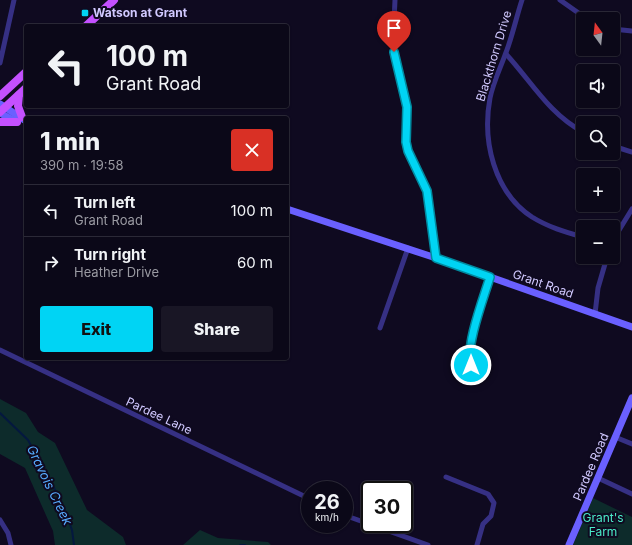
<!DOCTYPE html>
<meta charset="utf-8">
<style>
body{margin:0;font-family:Inter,sans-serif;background:#191625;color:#f1f3f6;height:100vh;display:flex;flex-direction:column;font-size:15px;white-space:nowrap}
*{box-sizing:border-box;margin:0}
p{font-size:13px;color:#9a9aa2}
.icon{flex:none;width:22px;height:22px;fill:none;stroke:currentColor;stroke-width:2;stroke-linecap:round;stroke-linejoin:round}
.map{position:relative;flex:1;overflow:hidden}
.details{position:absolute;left:24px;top:116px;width:265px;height:244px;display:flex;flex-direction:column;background:#0b0818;border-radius:4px;box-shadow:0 1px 3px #0004,0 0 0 1px #2b2937}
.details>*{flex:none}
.banner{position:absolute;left:24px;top:24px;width:265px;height:84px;border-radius:4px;box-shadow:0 1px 3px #0004,0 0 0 1px #2b2937;background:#0b0818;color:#f1f3f6;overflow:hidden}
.needle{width:26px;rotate:345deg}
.buttons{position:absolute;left:576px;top:12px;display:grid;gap:8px}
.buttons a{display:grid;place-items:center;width:44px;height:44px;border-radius:4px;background:#0b0818;box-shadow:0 1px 3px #0004,0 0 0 1px #2b2937;font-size:20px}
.speed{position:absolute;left:301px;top:481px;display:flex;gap:8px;font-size:20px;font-weight:700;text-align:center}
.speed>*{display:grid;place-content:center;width:52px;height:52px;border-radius:50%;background:#0b0818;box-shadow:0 1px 3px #0004,0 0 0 1px #2b2937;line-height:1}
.speed small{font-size:10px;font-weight:400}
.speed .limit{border:2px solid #111;border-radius:6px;background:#fff;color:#111}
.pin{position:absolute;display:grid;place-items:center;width:34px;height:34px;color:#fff;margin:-41px -17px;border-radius:50% 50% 50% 0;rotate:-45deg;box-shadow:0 0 4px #0007}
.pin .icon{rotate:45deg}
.me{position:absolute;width:44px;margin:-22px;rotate:0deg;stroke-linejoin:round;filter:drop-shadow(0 0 3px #0008)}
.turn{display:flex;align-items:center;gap:14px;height:84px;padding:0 16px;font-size:18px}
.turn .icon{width:52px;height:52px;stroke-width:2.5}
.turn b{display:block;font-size:28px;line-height:34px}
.round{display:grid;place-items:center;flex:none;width:42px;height:42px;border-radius:4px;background:#191625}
.summary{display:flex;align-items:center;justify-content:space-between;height:68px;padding:0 16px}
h1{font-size:24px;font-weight:800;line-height:30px}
.action{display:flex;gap:8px;margin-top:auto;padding:8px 16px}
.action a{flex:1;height:46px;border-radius:4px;background:#00d4f4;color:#111;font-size:16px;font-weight:800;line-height:46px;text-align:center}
.action a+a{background:#191625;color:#f1f3f6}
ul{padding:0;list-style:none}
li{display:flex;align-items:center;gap:12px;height:52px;padding:0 16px;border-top:1px solid #2b2937}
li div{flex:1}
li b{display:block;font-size:15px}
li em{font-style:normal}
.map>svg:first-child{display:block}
.green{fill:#0d2b2b}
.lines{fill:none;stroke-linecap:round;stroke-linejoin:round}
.stream{stroke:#04183f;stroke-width:2}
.street{stroke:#363084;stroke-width:5}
.secondary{stroke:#6a60ff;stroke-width:7}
.primary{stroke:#c450ff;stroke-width:8}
.route-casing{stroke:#008a9f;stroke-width:10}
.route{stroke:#00d4f4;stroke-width:7}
.poi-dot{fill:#00d4f4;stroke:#0f0a20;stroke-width:1.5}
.labels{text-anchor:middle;stroke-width:4;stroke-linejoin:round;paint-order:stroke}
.poi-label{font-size:12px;font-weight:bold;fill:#d1c9ff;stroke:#0f0a20;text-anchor:start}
.street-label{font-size:12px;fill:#d1c9ff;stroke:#0f0a20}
.park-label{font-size:12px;fill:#4aebc8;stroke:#0f0a20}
.water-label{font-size:13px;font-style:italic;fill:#57acff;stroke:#0f0a20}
</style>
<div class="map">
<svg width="632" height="545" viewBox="0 0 632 545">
<rect width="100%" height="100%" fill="#0f0a20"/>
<!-- green -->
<g class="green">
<path d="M0,399L26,413L38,432L55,443L87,510L123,537L126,545H55L53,531L25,468L0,454Z"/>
<path d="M593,498L632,517V545H573Z"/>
<path d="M200,530L218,538L268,542L271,545H183Z"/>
</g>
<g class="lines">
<!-- stream -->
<g class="stream">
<path d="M0,413L28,440L61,501L72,530L74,545"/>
<path d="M240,545H245"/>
</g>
<!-- street -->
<g class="street">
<path d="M395,0L393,43L407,107L406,142L408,151L427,191L436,258"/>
<path d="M522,0C516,18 512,38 505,55C500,69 493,83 490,98C482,141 494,192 532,217C548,227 565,232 583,237"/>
<path d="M560,0L587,19"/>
<path d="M613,29L632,31"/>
<path d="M506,54C531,81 549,114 583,132"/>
<path d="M0,63L14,0"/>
<path d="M613,146L632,152"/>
<path d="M613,240L632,209"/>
<path d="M595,314L598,288L607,257"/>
<path d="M380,328L408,248"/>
<path d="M0,350L310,499"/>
<path d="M475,374L469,358L473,338L490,277"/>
<path d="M615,437L632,444"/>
<path d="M446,477L488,494L494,503L491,516L483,524L477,545"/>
<path d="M598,478L632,494"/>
<path d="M344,515L428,545"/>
<path d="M0,520L8,533L11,545"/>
</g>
<!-- secondary -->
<g class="secondary">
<path d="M0,104L26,121"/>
<path d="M0,113L17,122"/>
<path d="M287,209L436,258L632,327"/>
<path d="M569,545L632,398"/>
</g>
<!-- primary -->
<g class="primary">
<path d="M86,26L114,0"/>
<path d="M19,95L18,106L22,117"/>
<path d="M0,96L26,72"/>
<path d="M0,112L26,88"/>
<path d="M0,122H17"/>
</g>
</g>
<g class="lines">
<defs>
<path id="route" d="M394,52L407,107L406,142L408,151L427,191L436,258L490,277C484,297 465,346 471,365"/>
</defs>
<!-- route casing -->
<use href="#route" class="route-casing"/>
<!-- route -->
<use href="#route" class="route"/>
</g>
<!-- markers -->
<rect class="poi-dot" x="81" y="9" width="8" height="8" rx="2"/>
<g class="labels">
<!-- poi labels -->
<g class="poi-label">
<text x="93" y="17">Watson at Grant</text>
</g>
<!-- street labels -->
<g class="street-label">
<text transform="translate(494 56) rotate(-73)" y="4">Blackthorn Drive</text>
<text transform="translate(543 284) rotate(19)" y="4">Grant Road</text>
<text transform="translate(159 416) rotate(25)" y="4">Pardee Lane</text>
<text transform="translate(591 467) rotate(-67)" y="4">Pardee Road</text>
</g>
<!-- park labels -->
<g class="park-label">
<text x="603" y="522">Grant's<tspan x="603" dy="14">Farm</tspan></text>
</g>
<!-- water labels -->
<g class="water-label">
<text transform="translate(50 485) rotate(64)" y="5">Gravois Creek</text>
</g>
</g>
</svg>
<div class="buttons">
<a><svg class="needle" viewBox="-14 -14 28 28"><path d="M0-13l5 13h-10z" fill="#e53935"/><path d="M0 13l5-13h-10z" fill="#9a9aa2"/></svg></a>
<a><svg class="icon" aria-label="sound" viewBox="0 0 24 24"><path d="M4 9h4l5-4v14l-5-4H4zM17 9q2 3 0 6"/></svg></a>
<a><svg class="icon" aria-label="search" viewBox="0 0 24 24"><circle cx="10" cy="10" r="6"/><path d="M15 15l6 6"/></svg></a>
<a>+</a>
<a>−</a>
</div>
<div class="speed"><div>26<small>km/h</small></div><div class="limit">30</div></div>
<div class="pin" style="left:394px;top:52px;background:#d93025"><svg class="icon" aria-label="arrive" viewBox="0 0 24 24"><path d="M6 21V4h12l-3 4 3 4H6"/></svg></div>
<svg class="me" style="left:471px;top:365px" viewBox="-20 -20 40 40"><circle r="17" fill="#00d4f4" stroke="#fff" stroke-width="3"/><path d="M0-11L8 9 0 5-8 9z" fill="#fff"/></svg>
<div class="banner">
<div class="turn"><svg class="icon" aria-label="left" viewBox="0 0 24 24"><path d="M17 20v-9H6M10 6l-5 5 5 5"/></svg><div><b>100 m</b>Grant Road</div></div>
</div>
<section class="details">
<div class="summary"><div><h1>1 min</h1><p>390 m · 19:58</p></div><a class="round" style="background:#d93025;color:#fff"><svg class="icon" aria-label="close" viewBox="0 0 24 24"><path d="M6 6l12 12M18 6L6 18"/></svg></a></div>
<ul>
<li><svg class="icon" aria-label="left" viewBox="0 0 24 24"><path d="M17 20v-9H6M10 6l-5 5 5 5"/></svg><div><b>Turn left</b><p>Grant Road</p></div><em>100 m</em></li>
<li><svg class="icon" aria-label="right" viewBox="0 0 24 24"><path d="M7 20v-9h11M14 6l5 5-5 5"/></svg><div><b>Turn right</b><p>Heather Drive</p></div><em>60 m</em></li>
</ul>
<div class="action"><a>Exit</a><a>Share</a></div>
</section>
</div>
